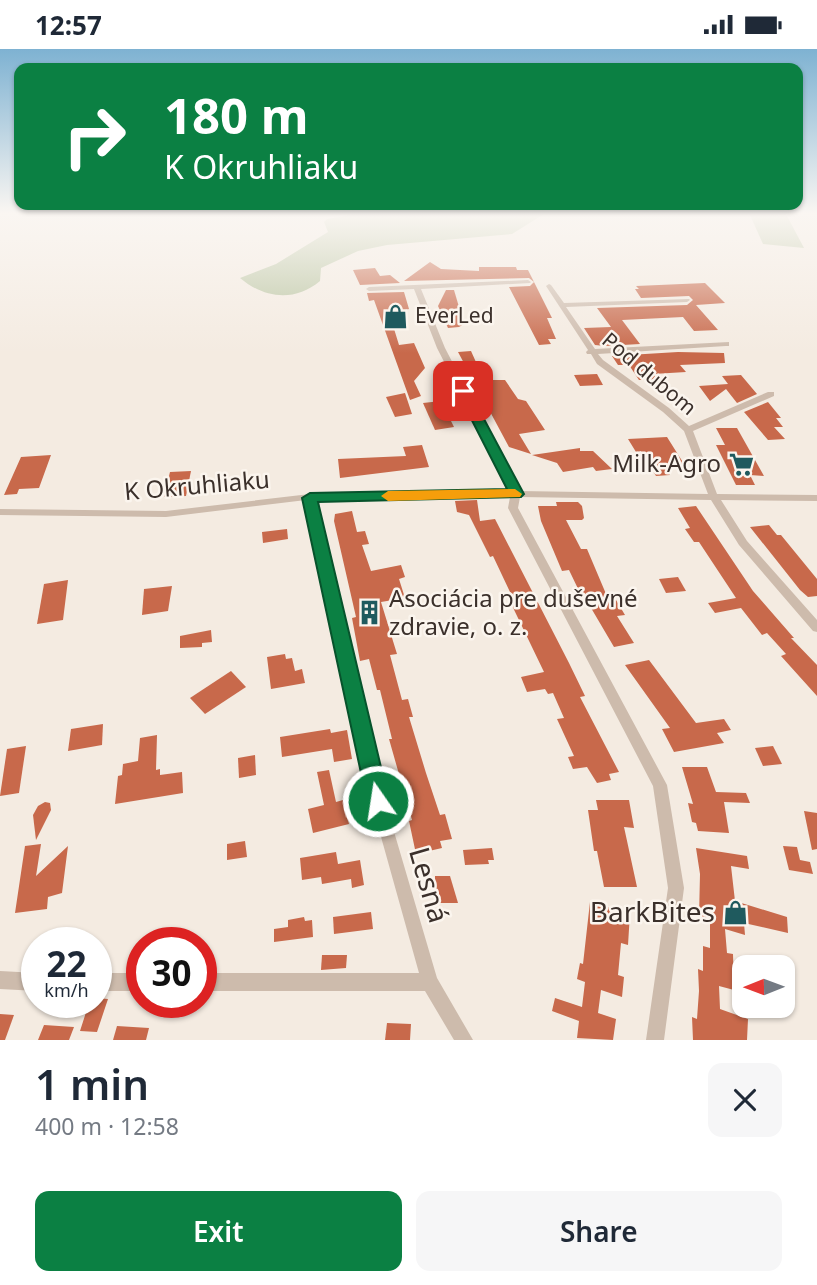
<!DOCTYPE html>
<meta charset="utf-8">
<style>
body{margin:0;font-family:"Noto Sans",sans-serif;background:#f6f6f7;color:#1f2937;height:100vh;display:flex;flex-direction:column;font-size:26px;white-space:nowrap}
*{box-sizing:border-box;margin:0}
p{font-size:23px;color:#747a83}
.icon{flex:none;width:38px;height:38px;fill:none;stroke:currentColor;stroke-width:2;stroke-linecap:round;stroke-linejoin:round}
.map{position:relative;height:991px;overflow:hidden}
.side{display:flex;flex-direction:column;background:#fff;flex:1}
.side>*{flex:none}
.banner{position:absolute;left:14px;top:14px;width:789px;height:147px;border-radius:14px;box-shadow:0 2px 5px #0004;background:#0b8043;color:#fff;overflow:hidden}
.needle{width:46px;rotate:269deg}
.controls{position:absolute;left:732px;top:906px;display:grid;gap:14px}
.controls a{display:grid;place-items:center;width:63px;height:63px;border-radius:14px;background:#fff;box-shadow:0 2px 5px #0004;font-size:35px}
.speed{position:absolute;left:21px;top:878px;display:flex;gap:14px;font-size:35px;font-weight:700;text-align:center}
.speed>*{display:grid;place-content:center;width:91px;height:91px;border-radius:50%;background:#fff;box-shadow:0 2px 5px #0004;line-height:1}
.speed small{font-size:18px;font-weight:400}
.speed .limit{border:10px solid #d22;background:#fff;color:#111}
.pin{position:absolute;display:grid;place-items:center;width:60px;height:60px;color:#fff;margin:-30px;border-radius:14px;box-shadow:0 4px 10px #0006}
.me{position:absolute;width:77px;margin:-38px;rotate:347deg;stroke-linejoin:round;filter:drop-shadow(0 0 5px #0008)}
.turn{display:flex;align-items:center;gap:24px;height:147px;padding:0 35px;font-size:32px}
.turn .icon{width:91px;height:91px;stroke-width:2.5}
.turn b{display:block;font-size:49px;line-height:60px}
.round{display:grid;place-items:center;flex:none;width:74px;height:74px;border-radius:14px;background:#f6f6f7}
.overview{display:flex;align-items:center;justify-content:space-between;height:119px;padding:0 35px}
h1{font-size:42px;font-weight:600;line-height:52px}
.action{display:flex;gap:14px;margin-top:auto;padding:14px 35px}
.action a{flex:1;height:80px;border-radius:14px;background:#0b8043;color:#fff;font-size:28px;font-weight:600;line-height:80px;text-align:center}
.action a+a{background:#f6f6f7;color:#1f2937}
.status{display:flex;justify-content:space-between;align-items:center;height:49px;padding:0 35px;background:#fff;direction:ltr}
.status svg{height:19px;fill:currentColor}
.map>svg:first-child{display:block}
.green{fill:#b8c4a0}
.building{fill:#c8694b}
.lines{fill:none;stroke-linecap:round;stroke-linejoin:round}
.minor{fill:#cdbbac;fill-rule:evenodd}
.route{fill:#0b8043;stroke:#07532c;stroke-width:2}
.slow{fill:#f59e0b}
.labels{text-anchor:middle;stroke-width:5;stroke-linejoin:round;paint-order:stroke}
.far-poi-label{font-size:21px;fill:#3b302b;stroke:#fbf5ee;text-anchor:start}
.far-street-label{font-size:21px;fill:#3b302b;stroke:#fbf5ee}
.poi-label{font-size:24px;fill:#3b302b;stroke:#fbf5ee;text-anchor:end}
.street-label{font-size:24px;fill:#3b302b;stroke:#fbf5ee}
.near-street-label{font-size:28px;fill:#3b302b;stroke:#fbf5ee}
.near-poi-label{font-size:28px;fill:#3b302b;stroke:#fbf5ee;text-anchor:end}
</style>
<div class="status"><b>12:57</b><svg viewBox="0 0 49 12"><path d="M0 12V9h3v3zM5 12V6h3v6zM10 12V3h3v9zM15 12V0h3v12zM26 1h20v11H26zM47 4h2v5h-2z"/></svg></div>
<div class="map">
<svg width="817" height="991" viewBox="0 0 817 991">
<rect width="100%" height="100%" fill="#f4ebe1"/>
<!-- green -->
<g class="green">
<path d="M357,165H544L512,185L387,196L358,202L321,219L320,232C295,253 265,250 240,229L276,215L328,183L324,173L327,170Z"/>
<path d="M750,166L787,167L804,199L763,195Z"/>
</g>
<!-- building -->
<g class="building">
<path d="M430,213L441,220L479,222V218H516L517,221H528L552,269H547L556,290H548L551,295L539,296L509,238L530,237L534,233L529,229L404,232Z"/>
<path d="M375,219L380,227L390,226L400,234L360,236L353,221Z"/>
<path d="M705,234L725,254L696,256L718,281L694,282L683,268L622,271L640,295L605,297L595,296L584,279L611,278L597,259L687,256L693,251L689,247L641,249L635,240H639L636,237Z"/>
<path d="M446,241H454L464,275L459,278L448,279L438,257Z"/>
<path d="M404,243L409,260L402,262V268L391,270L399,296L414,294L425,319L414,332L421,347L410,351L374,251L369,252L367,244Z"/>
<path d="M471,302L484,331H505L518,350L526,352L545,381L519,385L531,405L509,398L458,303Z"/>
<path d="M678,303L724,304L725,314L680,316L686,323L653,325L657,330L639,331L629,316H618L612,307Z"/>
<path d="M597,325L603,336L580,337L574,326Z"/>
<path d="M741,326L757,345L737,354L726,340L710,352L699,337L728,335L722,327Z"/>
<path d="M405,344L412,365L395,368L386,348Z"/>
<path d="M441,352L454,378L435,381L423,354Z"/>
<path d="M768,353L781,369H776L783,378H774L785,390L768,391L744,363Z"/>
<path d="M716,379H737L764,427L750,426L755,436H736L716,396H725Z"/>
<path d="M667,388L684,415L664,416L670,426L656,427L641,402L636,403L628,390Z"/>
<path d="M422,396L429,418L340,429L338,410L406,407L403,398Z"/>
<path d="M580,399V402H593L612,420L596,422L593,418L563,423L557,414L532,406Z"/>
<path d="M51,406L39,439L19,440L17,445L4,446L21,408Z"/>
<path d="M191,422L186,447L164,448L170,423Z"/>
<path d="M477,451L480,472L495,470L569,614L585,647L580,648L619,723L609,725L611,731L597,734L587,718L573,720L568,708L574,707L557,670L564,669L553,644L548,645L545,640L527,643L521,628L544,623L506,544L510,543L493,507L490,508L469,466L457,463L455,452Z"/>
<path d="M556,453H578L582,457L584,469L582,471H566L581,500H587L609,552L616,551L625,566L617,567L634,594L614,598L584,547L582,548L569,521L562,522L541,472L538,457H557Z"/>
<path d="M696,457L753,542L794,589H791L817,616V647L781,607L786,605L767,584L762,586L741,559L715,564L708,554L736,549L699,493H694L685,480L690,479L678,459Z"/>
<path d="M352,462L357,483L365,482L369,495L362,496L371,522L401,516L405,528L399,530L405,549L381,553L397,605L390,606L402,651L408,650L413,668H409L426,724L440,766L445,765L452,790L440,792L442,799L416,805L409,772L412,771L389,690H392L380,641H377L369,610L360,612L352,569L356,568L334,472L335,465Z"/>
<path d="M769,476L777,486H781L817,530V547L808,548L800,541L750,478Z"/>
<path d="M287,480L288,490L263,494L262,483Z"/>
<path d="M678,528L686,542L666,544L659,530Z"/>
<path d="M68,531L63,571L37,575L44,535Z"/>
<path d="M172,537L168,562L142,566L144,540Z"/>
<path d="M211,581L212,593L202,594V598L180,599V587Z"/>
<path d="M285,605L286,610L292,609L295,622L302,620L305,634L271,640L267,608Z"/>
<path d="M649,611L696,674L724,670L731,681L717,684L724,694L674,703L662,680L670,679L625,616Z"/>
<path d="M231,622L246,638L205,665L190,649Z"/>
<path d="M103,675L102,696L68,702L71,680Z"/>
<path d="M330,680L331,684L347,681L352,710L334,713L332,700L282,708L280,688Z"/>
<path d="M157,686L156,721L160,720V726L182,723L183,744L115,755L118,727L122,726L123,715L138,712L140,689Z"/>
<path d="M26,697L19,744L0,747L7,700Z"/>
<path d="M773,697L782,715L763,717L755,699Z"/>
<path d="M255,706L256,726L239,729L238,709Z"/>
<path d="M682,718H707L716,743L746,744L750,754L724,753L729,784L698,782L696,774L692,773L688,754L693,755Z"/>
<path d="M329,721L336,753L343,751L349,775L313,784L308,760L324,756L317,723Z"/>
<path d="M596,751H629L634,779L624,778L637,838H604L597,802H594L588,761H598Z"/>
<path d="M45,753L50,754L51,761L36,791L33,766L38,757Z"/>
<path d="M804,762L817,764V800L812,801Z"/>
<path d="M245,792L247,808L227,811V795Z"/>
<path d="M41,795L36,827L68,797L62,844L48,848L47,860L15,864L25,797Z"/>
<path d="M783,797L797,798L800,811L810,813L813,825L789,821Z"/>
<path d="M492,799L494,811H488L489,815L465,816L463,801Z"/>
<path d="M696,799L747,807L749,820L731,817L735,852L787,868L788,884L744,874L745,886L725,880L727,904L733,905L734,941L719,937L720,960L748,970L747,991H693L692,968L697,970L699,942L698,920L703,922V897L710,899V872L699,869L700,825Z"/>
<path d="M336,803L338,815L360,811L364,836L352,839L351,830L322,835L321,828L302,831L300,809Z"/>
<path d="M435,827H450L458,854H435Z"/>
<path d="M590,853L630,864L628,896L621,894L618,926L624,928L622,948L601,941L598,964L616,970L613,991L577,989L579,972L552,962L555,949L582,958L585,933L577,930L580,914L583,915Z"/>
<path d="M371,863L373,880L334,885L333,868Z"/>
<path d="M304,868L305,872L312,871L313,888L274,893V880L288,878V871Z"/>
<path d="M322,906H347L346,919L321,921Z"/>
<path d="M96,949L108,950L97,983L80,982L89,954H96Z"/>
<path d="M0,965L14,966L5,991H0Z"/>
<path d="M387,974L411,975L410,991H385Z"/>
<path d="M44,976L74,978L69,991H38Z"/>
<path d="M117,977L149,979L146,991H113Z"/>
</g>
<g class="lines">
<!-- minor -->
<g class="minor">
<path d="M528,231L531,233L530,234L421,240L445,299L519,442L708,445L684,382L663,363L597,315L591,305H587L586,303L588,301L546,237L549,235L551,236L564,254L689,250L690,251L687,253L566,258L595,300L729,293V297H726L598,305L603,311L669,359L689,377L768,343H774V347L693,382L717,445L817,446V452L721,451L747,492L817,571V583L813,582L739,496L711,451L520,448L518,459L667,736L684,839L664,991H646L668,839L653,737L508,459L510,448L316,451L385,752L437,929L473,991H454L425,942H201V924H419L371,752L306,451L166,468L0,466V460L166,462L310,445L510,442L437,299L414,240L369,242L366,240L369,238Z"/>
<path d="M0,922L37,924V942L0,940Z"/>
<rect x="96" y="924" width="46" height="18"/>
</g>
</g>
<!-- sky -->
<linearGradient id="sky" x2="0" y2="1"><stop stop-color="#7eb2d2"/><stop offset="0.54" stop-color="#faf6f2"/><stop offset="1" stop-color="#faf6f2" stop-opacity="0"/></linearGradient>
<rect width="817" height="304" fill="url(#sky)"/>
<!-- route -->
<path class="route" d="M463,338L469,342L524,445L521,448L318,453L389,752L385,759L378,761L370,759L367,752L302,449L310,444L507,440L457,342Z"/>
<!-- slow -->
<path class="slow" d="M515,440L522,445L520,448L388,452L381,447L388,442Z"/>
<!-- icons -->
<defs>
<symbol id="shop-bare" viewBox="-9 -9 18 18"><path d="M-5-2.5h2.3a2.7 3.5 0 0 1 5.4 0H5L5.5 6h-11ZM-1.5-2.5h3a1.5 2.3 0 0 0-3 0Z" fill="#1f5a5e" stroke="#fbf5ee" stroke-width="2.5" paint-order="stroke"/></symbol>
<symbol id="supermarket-bare" viewBox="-9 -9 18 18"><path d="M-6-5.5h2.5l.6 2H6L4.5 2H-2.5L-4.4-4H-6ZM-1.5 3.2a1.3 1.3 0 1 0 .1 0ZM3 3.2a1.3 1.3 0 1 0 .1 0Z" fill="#1f5a5e" stroke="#fbf5ee" stroke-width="2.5" paint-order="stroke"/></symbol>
<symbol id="building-bare" viewBox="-9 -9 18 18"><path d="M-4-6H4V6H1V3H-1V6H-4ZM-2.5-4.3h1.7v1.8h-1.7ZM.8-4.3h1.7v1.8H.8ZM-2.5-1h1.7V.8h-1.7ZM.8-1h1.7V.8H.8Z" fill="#1f5a5e" stroke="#fbf5ee" stroke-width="2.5" paint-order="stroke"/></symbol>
</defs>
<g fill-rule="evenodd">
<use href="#shop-bare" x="378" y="250" width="35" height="35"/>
<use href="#supermarket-bare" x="724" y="398" width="35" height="35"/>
<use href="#building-bare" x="352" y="546" width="35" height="35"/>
<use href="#shop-bare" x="718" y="846" width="35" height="35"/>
</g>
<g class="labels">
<!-- far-poi labels -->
<g class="far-poi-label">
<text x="415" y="274">EverLed</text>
</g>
<!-- far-street labels -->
<g class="far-street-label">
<text transform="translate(649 325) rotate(40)" y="7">Pod dubom</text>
</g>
<!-- poi labels -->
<g class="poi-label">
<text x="721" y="423">Milk-Agro</text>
<text x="389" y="558" text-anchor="start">Asociácia pre duševné<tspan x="389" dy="28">zdravie, o. z.</tspan></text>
</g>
<!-- street labels -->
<g class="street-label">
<text transform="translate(197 437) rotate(-5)" y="8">K Okruhliaku</text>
</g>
<!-- near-street labels -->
<g class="near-street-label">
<text transform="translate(429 836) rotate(74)" y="10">Lesná</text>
</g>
<!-- near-poi labels -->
<g class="near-poi-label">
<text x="715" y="873">BarkBites</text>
</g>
</g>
</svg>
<div class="controls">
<a><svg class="needle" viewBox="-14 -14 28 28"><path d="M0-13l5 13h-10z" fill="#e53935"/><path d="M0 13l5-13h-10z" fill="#747a83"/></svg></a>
</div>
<div class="speed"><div>22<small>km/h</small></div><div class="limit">30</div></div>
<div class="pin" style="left:463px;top:342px;background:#d93025"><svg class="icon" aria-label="arrive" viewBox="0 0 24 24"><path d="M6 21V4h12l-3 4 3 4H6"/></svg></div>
<svg class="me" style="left:378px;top:752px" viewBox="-20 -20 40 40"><circle r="17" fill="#0b8043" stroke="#fff" stroke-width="3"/><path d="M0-11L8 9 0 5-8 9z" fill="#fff"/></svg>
<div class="banner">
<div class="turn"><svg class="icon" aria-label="right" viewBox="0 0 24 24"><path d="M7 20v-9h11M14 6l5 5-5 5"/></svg><div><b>180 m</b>K Okruhliaku</div></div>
</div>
</div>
<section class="side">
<div class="overview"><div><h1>1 min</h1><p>400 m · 12:58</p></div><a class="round"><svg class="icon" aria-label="close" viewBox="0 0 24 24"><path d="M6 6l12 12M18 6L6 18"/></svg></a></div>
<div class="action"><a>Exit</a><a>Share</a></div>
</section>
